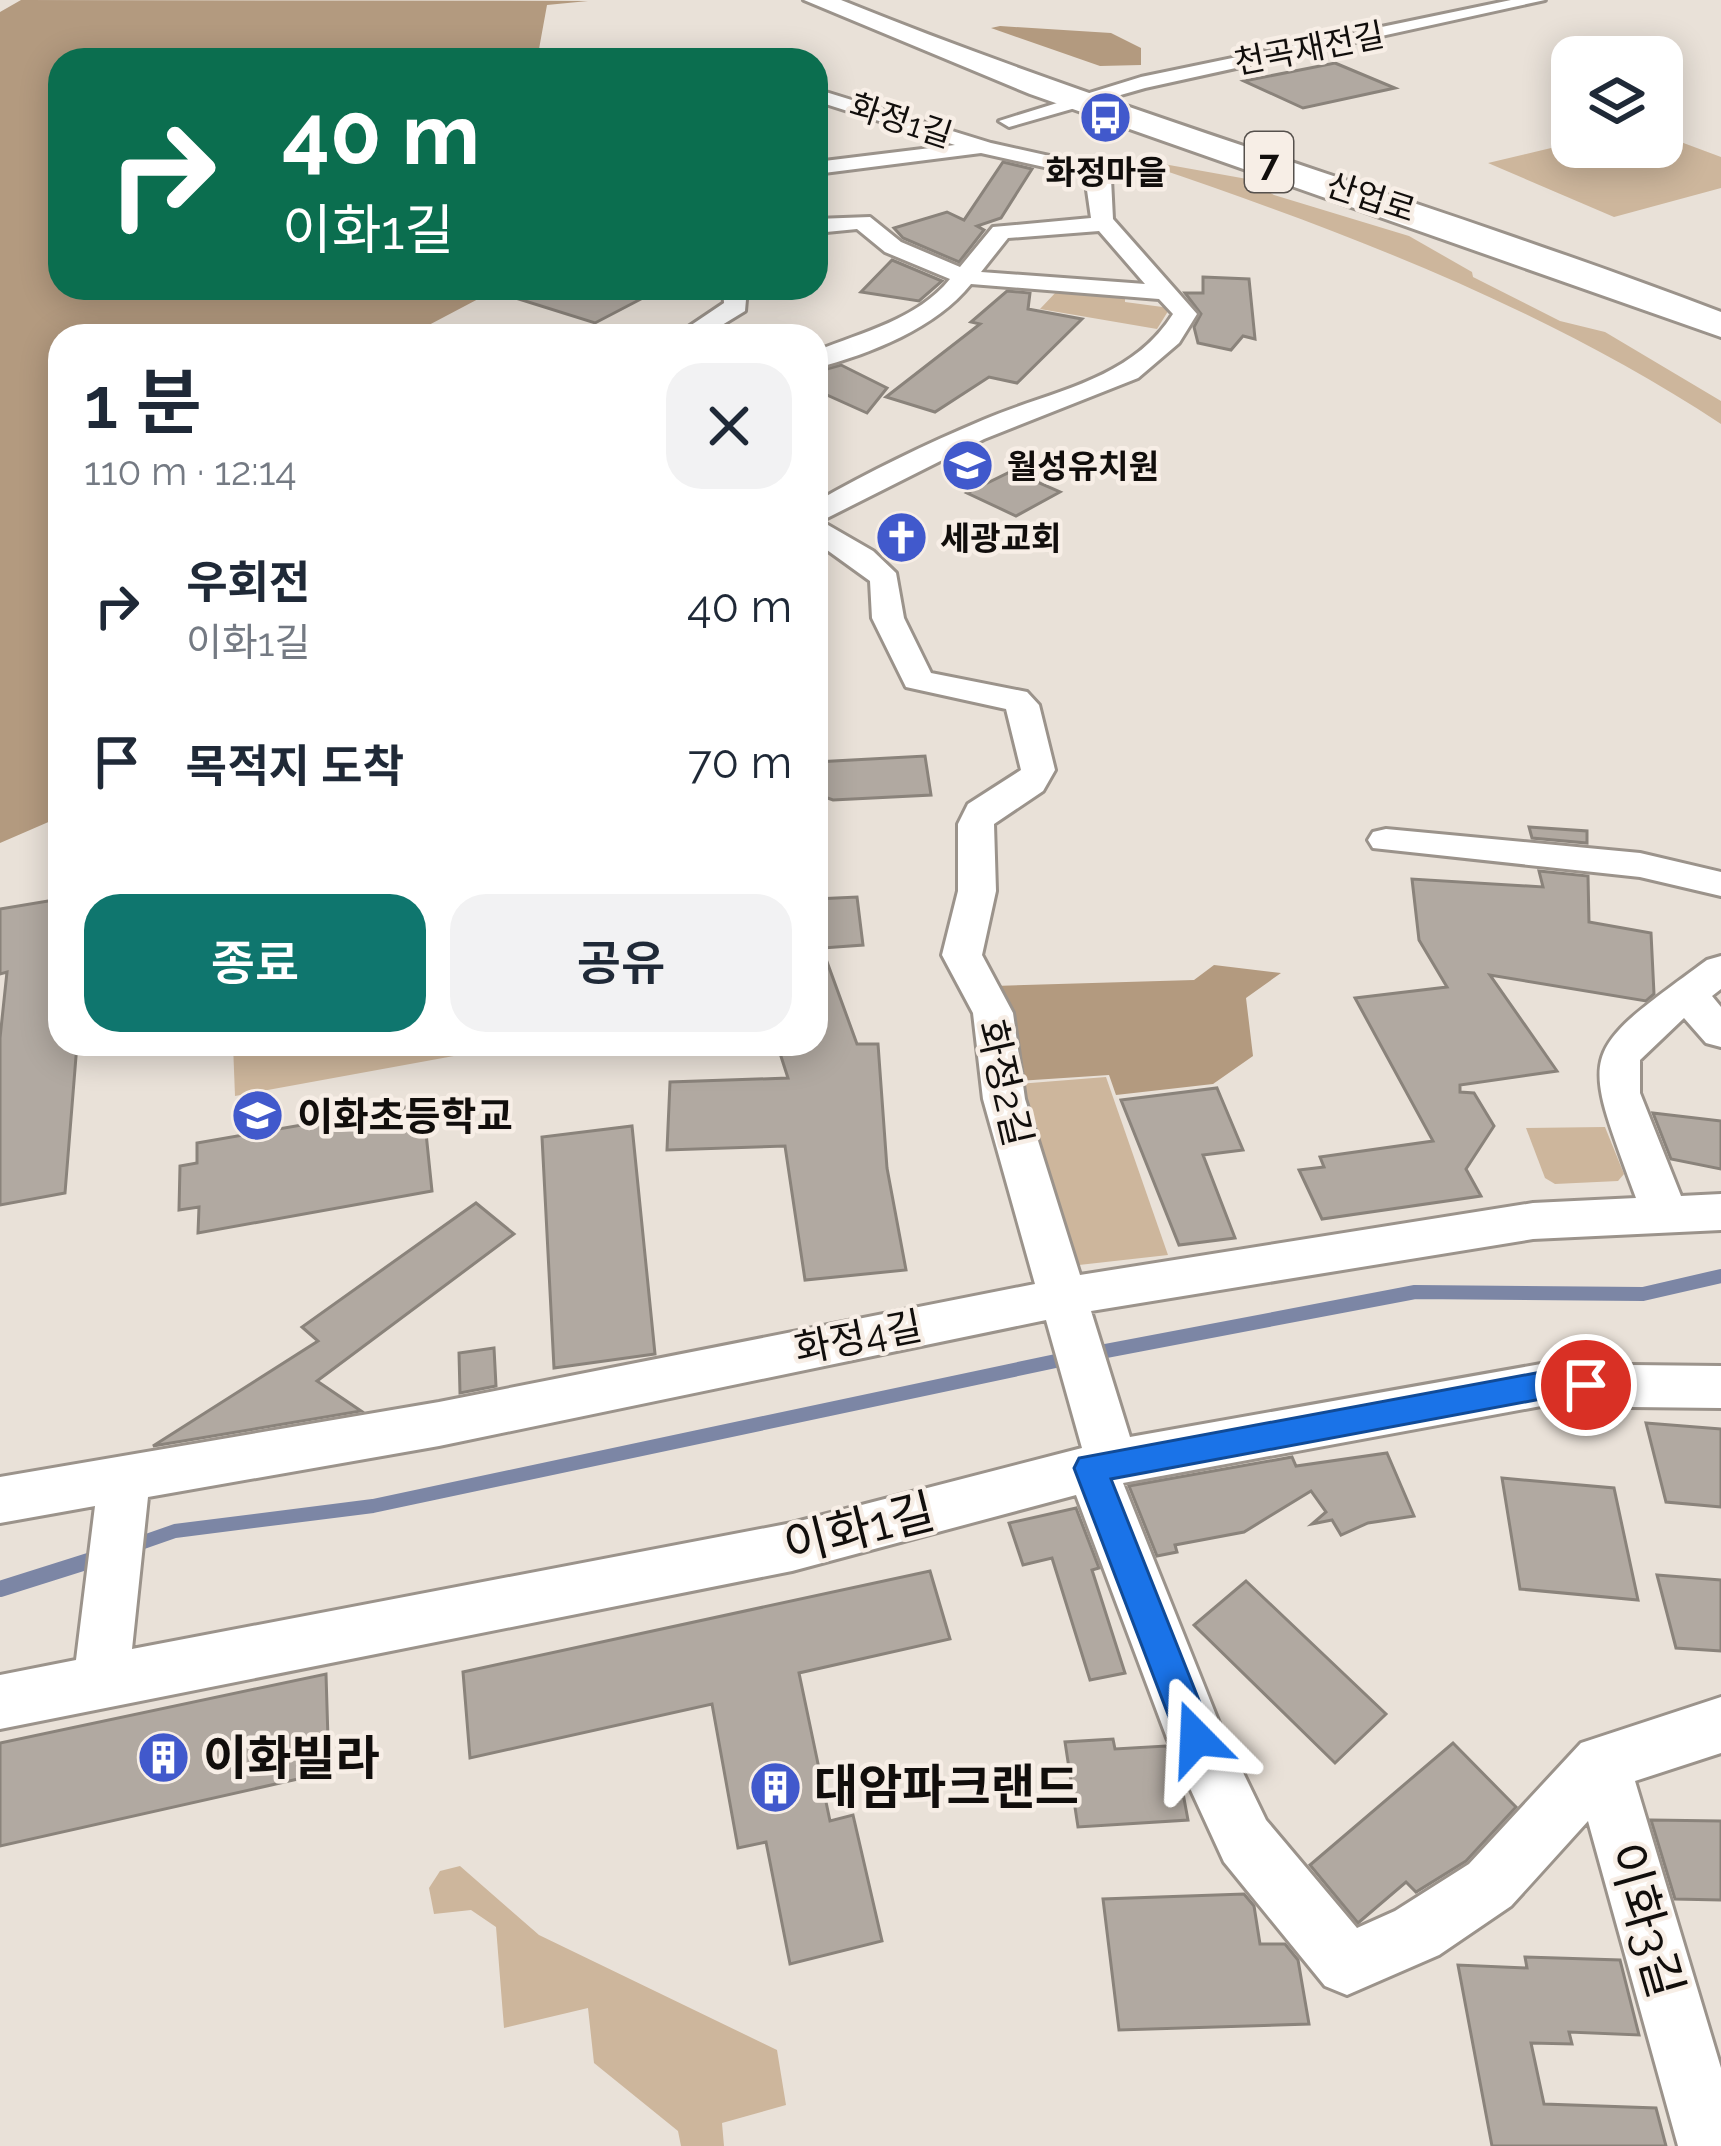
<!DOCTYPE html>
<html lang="ko">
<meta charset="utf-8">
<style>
body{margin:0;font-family:Raleway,"Noto Sans KR",sans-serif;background:#f2f2f3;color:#1f2937;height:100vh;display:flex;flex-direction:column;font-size:45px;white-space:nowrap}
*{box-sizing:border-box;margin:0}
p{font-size:39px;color:#747a83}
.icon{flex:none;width:66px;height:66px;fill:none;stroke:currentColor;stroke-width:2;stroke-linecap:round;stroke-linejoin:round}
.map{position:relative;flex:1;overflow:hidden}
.panel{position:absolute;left:48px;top:324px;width:780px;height:732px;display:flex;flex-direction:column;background:#fff;border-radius:36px;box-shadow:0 6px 30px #0003}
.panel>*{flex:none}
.hud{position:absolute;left:48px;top:48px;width:780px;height:252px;border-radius:36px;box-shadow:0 6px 30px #0003;background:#0b6e4f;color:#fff;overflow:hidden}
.tools{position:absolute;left:1551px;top:36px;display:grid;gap:24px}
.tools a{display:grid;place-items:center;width:132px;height:132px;border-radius:24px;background:#fff;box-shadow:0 6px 30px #0003;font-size:60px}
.pin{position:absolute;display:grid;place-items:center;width:102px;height:102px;color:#fff;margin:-51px;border:6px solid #fff;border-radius:50%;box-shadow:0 3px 12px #0007}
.me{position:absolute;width:132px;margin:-66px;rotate:339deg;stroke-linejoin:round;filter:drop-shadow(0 0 9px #0008)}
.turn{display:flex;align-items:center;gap:42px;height:252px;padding:0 36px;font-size:54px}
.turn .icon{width:156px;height:156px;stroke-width:2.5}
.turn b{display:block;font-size:84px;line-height:102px}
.round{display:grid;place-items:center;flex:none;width:126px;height:126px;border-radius:36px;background:#f2f2f3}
.head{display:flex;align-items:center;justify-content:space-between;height:204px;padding:0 36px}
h1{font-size:72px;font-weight:600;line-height:90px}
.action{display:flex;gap:24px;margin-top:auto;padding:24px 36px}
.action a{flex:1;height:138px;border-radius:36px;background:#0f766e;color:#fff;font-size:48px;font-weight:600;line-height:138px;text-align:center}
.action a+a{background:#f2f2f3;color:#1f2937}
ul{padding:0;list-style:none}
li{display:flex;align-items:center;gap:36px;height:156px;padding:0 36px}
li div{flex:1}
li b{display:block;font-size:45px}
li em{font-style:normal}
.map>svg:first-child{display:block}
.green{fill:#cdb69c}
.forest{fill:#b39a7f}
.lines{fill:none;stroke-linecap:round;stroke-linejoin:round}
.stream-far1{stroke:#7c86a5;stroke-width:14}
.stream{stroke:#7c86a5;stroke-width:16}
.building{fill:#b1a9a1;stroke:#8a837b;stroke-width:3}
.street-casing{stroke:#9b938b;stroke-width:6}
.primary-casing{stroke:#9b938b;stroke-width:6}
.street{fill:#fff;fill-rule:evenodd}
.primary{fill:#fff;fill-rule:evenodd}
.route{fill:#1a73e8;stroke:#114b97;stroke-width:3}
.labels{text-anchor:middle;stroke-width:9;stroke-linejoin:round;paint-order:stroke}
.far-street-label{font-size:33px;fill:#110e0c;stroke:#f7eee6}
.far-poi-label{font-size:33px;font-weight:bold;fill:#110e0c;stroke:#f7eee6;text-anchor:start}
.shield{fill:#f7eee6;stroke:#56514d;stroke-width:3}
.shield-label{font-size:36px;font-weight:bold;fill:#110e0c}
.street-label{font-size:39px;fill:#110e0c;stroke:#f7eee6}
.poi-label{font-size:39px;font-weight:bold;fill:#110e0c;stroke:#f7eee6;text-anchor:start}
.near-street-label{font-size:48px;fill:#110e0c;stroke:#f7eee6}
.near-poi-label{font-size:48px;font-weight:bold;fill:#110e0c;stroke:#f7eee6;text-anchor:start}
</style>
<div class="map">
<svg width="1721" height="2146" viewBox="0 0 1721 2146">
<rect width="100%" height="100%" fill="#e9e1d8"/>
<!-- green -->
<g class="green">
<path d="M1662,135L1721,157V188L1614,217L1488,163L1572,143V147H1662Z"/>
<path d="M1158,163L1247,179L1274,195L1409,236L1472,272L1473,277L1560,321L1605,332L1721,401V424C1546,309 1349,233 1151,166Z"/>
<path d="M1058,290L1125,294V302L1170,308L1157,329L1040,309Z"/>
<path d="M233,1044H519L235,1096Z"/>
<path d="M1106,1077L1168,1255L1070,1266L1018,1084Z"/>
<path d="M1605,1127L1624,1174L1618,1181L1555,1184L1545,1178L1526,1128Z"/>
<path d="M460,1866L539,1935L777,2050L786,2105L722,2123L724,2146H681L678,2131L594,2063L588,2008L504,2028L496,1927L471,1910L434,1914L429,1888L440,1871Z"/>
</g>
<!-- forest -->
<g class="forest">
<path d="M21,0L588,1L547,5L537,60H60V288H499L427,326L334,325L312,336H60V817L0,843V12Z"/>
<path d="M1000,26L1111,33L1141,48V65L1100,66L991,28Z"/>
<path d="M1214,965L1281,973L1246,998L1253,1056L1213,1084L1116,1095L1109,1075L1018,1081L994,986L1194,980Z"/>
</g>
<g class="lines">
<!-- stream-far1 -->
<g class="stream-far1">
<path d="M1090,1354L1415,1292L1643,1294L1721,1276"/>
<path d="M132,1546L175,1531L373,1506L1070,1358"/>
<path d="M85,1562L102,1557"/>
</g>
<!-- stream -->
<path class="stream" d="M0,1589L95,1559"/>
</g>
<!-- building -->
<g class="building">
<path d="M1335,63L1395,88L1303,108L1244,81Z"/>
<path d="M1003,162L1032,169L1001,218L977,226L984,230L959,262L903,238L894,228L947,212L964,220Z"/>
<path d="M892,260L942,281L919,301L861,292Z"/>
<path d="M1203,277L1249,279L1255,339L1243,336L1231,350L1198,343L1194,327L1201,314L1185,293H1203Z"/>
<path d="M507,288H662L595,323L506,295Z"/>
<path d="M1007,291L1030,293L1028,309L1082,319L1017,383L989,377L935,412L886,397L980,324L971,322Z"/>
<path d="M841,365L887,388L867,413L816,390V372Z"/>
<path d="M1012,471L1060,492L1016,516L967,493Z"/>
<path d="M925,756L931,795L833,800L816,794V762Z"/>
<path d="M1529,827L1587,831V843L1532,838Z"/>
<path d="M1539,871L1588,876L1589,922L1651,933L1654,994L1646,1001L1490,975L1557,1071L1460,1085V1092L1474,1093L1494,1126L1466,1169L1481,1196L1322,1219L1299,1170L1324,1167L1320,1157L1433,1141L1355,998L1447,987L1419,940L1412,879L1543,887Z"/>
<path d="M857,897L863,945L822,948L857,1044H878L887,1168L906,1270L805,1280L785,1146L667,1150L670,1082L788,1078L777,1044H816V899Z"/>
<path d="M60,899V1044H77L65,1193L0,1205V1038L7,972L0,974V909Z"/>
<path d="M1217,1088L1243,1150L1203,1155L1235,1238L1179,1245L1121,1100Z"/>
<path d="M423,1104L432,1191L198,1233L199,1207L179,1210L180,1166L197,1163V1143Z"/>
<path d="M1653,1113L1721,1121V1169L1671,1159Z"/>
<path d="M632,1126L655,1354L554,1368L542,1137Z"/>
<path d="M476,1203L514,1234L317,1381L361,1411L153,1446L318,1341L302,1327Z"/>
<path d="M494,1348L496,1386L460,1393L459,1353Z"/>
<path d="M1646,1423L1721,1429V1507L1666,1502Z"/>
<path d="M1387,1453L1414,1516L1368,1523L1341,1535L1332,1520L1312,1524L1326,1512L1311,1491L1244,1532L1175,1545L1177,1552L1157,1556L1129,1486L1292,1457L1296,1466Z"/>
<path d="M1502,1478L1614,1488L1638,1600L1520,1589Z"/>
<path d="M1076,1508L1099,1568L1092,1570L1125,1673L1090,1680L1052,1558L1023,1565L1009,1523Z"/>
<path d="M930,1571L950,1639L799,1673L830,1821L853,1815L882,1941L790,1964L766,1842L738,1848L712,1704L470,1758L463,1672Z"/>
<path d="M1657,1575L1721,1580V1651L1676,1648Z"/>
<path d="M1246,1581L1386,1714L1335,1763L1194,1625Z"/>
<path d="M326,1674L329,1772L0,1846V1743Z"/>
<path d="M1113,1739L1115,1749L1166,1746L1180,1777L1188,1820L1078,1827L1065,1742Z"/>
<path d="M1453,1743L1516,1807L1466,1861L1416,1892L1406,1882L1358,1923L1310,1865Z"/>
<path d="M1651,1820L1721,1821V1900L1675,1899Z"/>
<path d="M1244,1894L1254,1906L1260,1944H1285L1298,1960L1309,2024L1119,2030L1103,1899Z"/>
<path d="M1525,1957L1620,1960L1639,2035L1569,2032L1572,2044L1531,2043L1544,2104L1656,2108L1666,2146H1492L1458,1965L1527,1968Z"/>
</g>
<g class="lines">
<defs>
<g id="street">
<path d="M1511,0H1545L1145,88L1009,127L999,121L1141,77Z"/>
<path d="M816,89L991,143L1099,167L1111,179L1113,219L1197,314L1179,343L1138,378L984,439L821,521L873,551L896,573L904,618L931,673L1027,692L1039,705L1055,770L1043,791L994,824L996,891L982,955L1013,1013L1025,1099L1080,1275L1533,1203L1636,1198C1581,1047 1576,1056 1707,960L1721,956V989L1712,996L1721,1007V1047L1706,1043L1684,1018L1640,1060V1093L1681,1196L1721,1194V1230L1533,1239L1091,1311L1130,1437L1541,1364L1721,1366V1408L1541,1406L1123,1483L1219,1723L1266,1820L1357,1928L1395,1911L1469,1864L1581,1743L1721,1697V1753L1635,1781L1721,2068V2146H1678L1588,1821L1511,1906L1439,1955L1347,1995L1325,1986L1224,1862L1167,1738L1076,1495L792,1571L0,1729V1675L76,1660L95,1506L0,1523V1477L439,1402L1035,1284L983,1099L973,1013L942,955L958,891V824L968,804L1021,770L1006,709L906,687L872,618L870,581L816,542V502C870,471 926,444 983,420C1050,391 1131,381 1173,314L1159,299L971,284C936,328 870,354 816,368V351C863,332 918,319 950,279L885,252L857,229L816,233V219L870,217L901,242L960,267L993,227L1091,218L1085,176L981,153L816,174V162L955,145L816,101ZM1099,231L1145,284L981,272L1008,238ZM1046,1320L1082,1448L792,1523L132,1649L148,1497L439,1446Z"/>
<path d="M723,288H747L745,311L704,336H675L724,303Z"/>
<path d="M1386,829L1640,853L1721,872V896L1640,877L1373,848L1368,840L1373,832Z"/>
</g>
<path id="primary" d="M804,0H841C1130,117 1430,201 1721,312V337L1030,94Z"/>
</defs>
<!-- street casing -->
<use href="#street" class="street-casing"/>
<!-- primary casing -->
<use href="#primary" class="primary-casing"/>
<!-- street -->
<use href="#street" class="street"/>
<!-- primary -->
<use href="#primary" class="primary"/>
</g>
<!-- route -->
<path class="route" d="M1541,1372L1597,1376L1602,1385L1597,1395L1541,1399L1111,1479L1214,1738L1209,1751L1196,1757L1182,1751L1074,1468L1079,1458Z"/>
<!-- icons -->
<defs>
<symbol id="bus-disc" viewBox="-11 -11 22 22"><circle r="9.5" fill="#4159cc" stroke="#f7eee6"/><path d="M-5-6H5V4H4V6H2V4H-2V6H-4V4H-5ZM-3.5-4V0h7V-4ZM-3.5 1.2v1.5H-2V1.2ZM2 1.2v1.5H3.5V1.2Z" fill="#fff"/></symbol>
<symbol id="school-disc" viewBox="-11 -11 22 22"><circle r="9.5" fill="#4159cc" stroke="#f7eee6"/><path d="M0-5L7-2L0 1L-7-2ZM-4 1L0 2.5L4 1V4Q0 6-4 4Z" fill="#fff"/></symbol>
<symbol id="church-disc" viewBox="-11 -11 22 22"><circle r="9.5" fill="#4159cc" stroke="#f7eee6"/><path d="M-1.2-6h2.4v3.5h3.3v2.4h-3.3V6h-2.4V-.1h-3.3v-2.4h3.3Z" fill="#fff"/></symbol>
<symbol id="building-disc" viewBox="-11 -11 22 22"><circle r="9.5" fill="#4159cc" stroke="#f7eee6"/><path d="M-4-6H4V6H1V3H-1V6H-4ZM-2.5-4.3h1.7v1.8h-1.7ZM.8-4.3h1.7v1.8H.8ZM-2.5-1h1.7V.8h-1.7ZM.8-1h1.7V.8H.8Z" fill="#fff"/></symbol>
</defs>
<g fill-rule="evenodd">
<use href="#bus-disc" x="1076" y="88" width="59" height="59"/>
<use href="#school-disc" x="938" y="436" width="59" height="59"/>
<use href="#church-disc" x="872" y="508" width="59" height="59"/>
<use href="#school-disc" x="228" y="1086" width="59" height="59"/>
<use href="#building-disc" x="134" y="1728" width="59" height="59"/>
<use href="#building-disc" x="746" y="1758" width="59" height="59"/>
</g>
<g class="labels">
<!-- far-street labels -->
<g class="far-street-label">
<text transform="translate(1309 48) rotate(-11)" y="12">천곡재전길</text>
<text transform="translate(901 120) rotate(18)" y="12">화정1길</text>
<text transform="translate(1371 197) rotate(18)" y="12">산업로</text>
</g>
<!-- far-poi labels -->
<g class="far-poi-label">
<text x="1106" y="184" text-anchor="middle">화정마을</text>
<text x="1007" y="478">월성유치원</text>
<text x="940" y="550">세광교회</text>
</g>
<!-- shield labels -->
<rect class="shield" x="1245" y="132" width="48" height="60" rx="9"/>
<g class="shield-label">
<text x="1269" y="175">7</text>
</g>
<!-- street labels -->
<g class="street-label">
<text transform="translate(1005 1083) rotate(77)" y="14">화정2길</text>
<text transform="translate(858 1337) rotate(-11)" y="14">화정4길</text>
</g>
<!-- poi labels -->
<g class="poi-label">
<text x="297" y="1130">이화초등학교</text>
</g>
<!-- near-street labels -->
<g class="near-street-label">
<text transform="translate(859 1528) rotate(-14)" y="17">이화1길</text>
<text transform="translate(1646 1920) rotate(74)" y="17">이화3길</text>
</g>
<!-- near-poi labels -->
<g class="near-poi-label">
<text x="203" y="1775">이화빌라</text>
<text x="814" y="1804">대암파크랜드</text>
</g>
</g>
</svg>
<div class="tools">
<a><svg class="icon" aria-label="layers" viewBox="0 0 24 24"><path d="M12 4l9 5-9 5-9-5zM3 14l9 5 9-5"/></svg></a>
</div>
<div class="pin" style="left:1586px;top:1385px;background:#d93025"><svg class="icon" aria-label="arrive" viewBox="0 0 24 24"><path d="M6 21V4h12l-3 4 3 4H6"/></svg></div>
<svg class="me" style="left:1196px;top:1738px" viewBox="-20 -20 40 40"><path d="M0-17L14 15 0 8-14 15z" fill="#1a73e8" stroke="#fff" stroke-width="4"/></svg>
<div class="hud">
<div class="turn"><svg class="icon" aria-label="right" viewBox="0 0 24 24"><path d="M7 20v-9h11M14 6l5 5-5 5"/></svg><div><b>40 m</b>이화1길</div></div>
</div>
<section class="panel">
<div class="head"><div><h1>1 분</h1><p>110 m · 12:14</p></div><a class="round"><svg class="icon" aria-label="close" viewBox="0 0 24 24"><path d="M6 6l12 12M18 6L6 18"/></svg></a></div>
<ul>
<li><svg class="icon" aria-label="right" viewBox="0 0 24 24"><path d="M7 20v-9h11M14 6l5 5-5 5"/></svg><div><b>우회전</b><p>이화1길</p></div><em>40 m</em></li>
<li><svg class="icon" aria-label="arrive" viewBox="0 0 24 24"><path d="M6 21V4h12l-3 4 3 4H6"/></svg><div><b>목적지 도착</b></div><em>70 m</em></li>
</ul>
<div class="action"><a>종료</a><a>공유</a></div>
</section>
</div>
